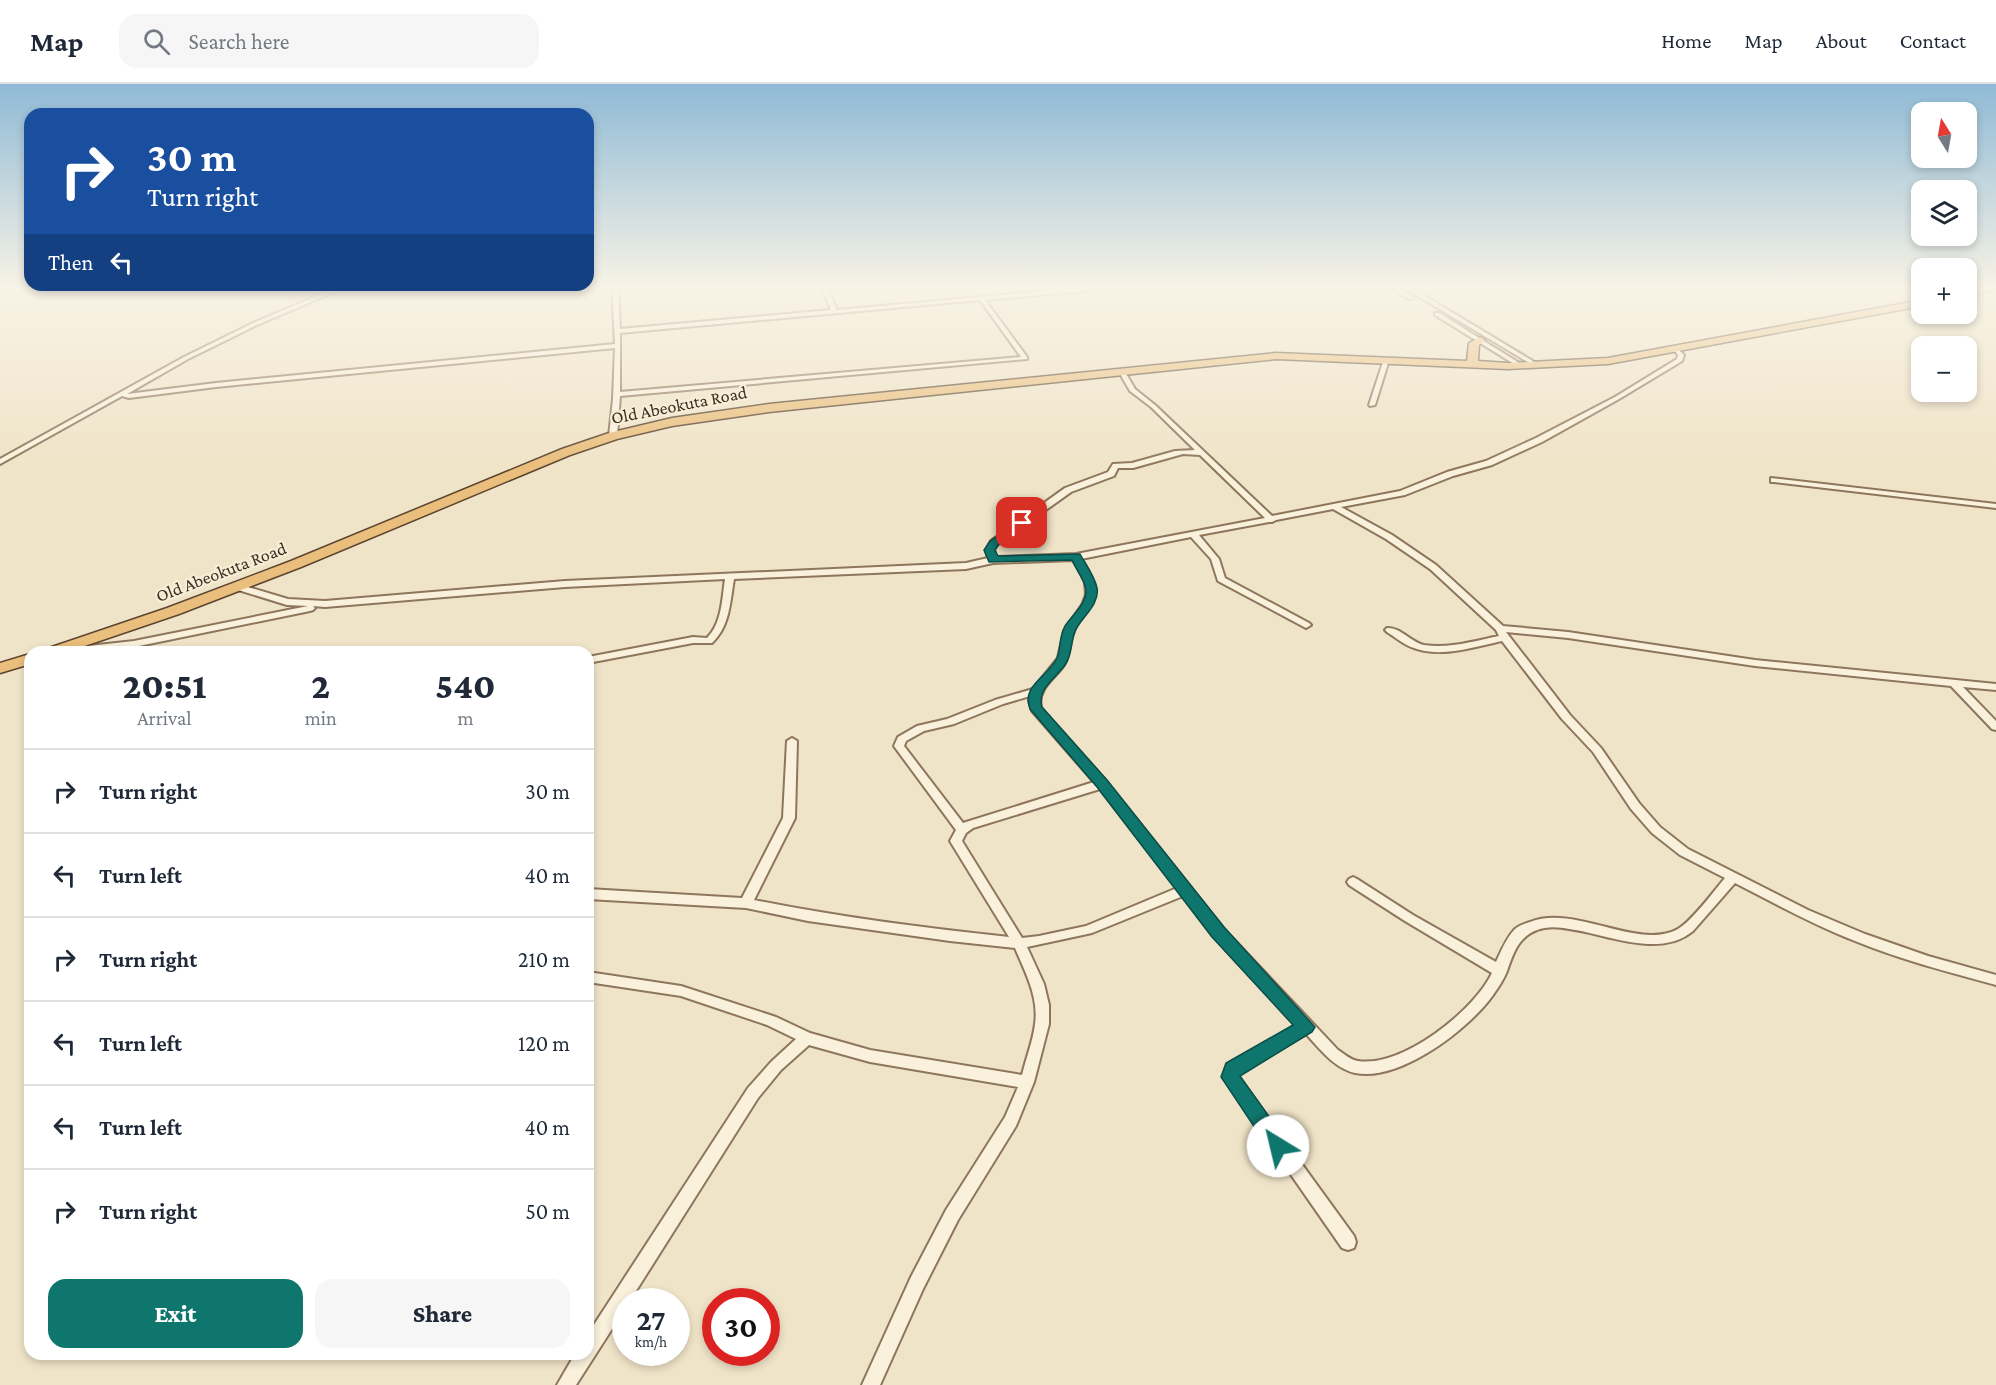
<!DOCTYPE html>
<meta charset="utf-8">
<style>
body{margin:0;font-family:"Crimson Pro",serif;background:#f6f6f7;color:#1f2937;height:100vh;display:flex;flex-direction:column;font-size:22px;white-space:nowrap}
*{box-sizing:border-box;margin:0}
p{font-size:20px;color:#747a83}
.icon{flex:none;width:33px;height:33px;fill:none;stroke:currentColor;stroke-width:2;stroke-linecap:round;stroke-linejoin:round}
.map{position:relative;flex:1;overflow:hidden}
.drawer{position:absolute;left:24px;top:562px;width:570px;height:714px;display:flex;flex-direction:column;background:#fff;border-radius:18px;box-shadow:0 3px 9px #0003}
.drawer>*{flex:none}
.guide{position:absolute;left:24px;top:24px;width:570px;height:183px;border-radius:18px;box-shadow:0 3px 9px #0003;background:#1a4fa0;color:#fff;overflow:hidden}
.needle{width:39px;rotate:349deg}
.fabs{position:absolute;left:1911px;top:18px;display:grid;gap:12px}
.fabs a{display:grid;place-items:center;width:66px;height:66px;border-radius:12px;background:#fff;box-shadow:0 3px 9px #0003;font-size:30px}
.speed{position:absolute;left:612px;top:1204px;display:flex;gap:12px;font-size:30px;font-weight:700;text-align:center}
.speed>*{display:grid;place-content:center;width:78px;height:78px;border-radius:50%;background:#fff;box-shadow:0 3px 9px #0003;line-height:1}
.speed small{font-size:15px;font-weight:400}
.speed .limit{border:9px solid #d22;background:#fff;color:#111}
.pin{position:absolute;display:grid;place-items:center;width:51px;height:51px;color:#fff;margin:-26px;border-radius:12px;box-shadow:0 3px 9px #0006}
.me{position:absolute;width:66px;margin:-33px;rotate:324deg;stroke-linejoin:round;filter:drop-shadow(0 0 4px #0008)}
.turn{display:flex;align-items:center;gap:21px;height:126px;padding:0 24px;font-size:27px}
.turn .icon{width:78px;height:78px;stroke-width:2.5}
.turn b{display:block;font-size:42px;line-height:51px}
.then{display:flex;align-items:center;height:57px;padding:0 24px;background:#0003;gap:12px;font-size:22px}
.eta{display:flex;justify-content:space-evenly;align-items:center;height:102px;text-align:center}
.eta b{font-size:36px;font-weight:800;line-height:42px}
.primary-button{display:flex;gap:12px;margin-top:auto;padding:12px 24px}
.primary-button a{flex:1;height:69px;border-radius:18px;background:#0f766e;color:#fff;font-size:24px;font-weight:800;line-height:69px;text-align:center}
.primary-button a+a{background:#f6f6f7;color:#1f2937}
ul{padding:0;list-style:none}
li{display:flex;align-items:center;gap:18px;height:84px;padding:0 24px;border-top:2px solid #e0e1e3}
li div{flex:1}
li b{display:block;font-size:22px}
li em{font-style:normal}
header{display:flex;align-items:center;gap:36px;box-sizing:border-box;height:84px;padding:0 30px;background:#fff;border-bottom:2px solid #e0e1e3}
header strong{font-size:28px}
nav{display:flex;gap:33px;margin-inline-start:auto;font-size:21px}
.search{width:420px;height:54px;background:#f6f6f7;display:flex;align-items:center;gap:15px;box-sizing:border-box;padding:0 21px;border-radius:18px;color:#747a83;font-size:22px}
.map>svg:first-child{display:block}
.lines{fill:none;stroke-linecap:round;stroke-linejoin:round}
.minor-casing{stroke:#8d765c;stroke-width:4}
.trunk-casing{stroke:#5b4430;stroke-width:3}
.minor{fill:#faf1dc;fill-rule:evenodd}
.trunk{fill:#eabe7c;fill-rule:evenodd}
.route{fill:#0f766e;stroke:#0a4d48;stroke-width:1.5}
.labels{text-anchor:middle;stroke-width:4.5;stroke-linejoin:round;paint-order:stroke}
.far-street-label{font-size:18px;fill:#3d2e20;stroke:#f7eed8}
</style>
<header>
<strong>Map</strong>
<div class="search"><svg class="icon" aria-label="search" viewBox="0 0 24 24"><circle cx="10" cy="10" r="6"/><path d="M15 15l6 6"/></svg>Search here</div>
<nav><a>Home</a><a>Map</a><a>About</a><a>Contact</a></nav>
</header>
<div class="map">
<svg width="1996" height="1301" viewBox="0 0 1996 1301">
<rect width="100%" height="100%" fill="#f0e4c8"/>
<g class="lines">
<defs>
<g id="minor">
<path d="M338,203H346L257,241L188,275L127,310L216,299L615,260L612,203H618L620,245L831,226L821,203H827L837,226L1089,203H1110L1107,205L985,216L1027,273V275L620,312L617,352L613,354L609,352L613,315L615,264L216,303L129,314L122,312L0,380V375L184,273L253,239ZM980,216L1021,273L620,308V249Z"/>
<path d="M1390,203H1397L1414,214L1409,215Z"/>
<path d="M1403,203H1410L1541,282L1536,283Z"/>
<path d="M1435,229H1439L1524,282L1519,283L1435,231Z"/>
<path d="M1677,264L1684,271L1682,277L1619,315L1542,358L1492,381L1453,392L1405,411L1341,423L1392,451L1436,481L1503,542L1568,548L1755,576L1996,600V606L1963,603L1996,637V646L1992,645L1951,602L1755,582L1568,554L1506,548L1570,631L1601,664L1639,719L1660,743L1688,765L1808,826L1865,850L1928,872L1996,891V901C1949,888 1901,876 1855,857C1814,841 1774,819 1735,799L1693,847C1659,875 1607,850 1569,845C1559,843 1547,842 1537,846C1518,853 1513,870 1507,887C1504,895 1498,904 1493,911C1469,945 1400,998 1355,989C1334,984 1320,965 1306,950L1239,989L1238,992L1354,1152L1356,1158L1354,1164L1348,1166L1342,1164L1223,993L1228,981L1297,941L1213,852L1183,812L1092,849L1027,863L1044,900L1049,921V940L1034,998L1016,1042L958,1136L923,1205L880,1301H862L911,1193L946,1126L1005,1033L1018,1003L870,978L809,961L781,986L758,1014L629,1218H626V1223L576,1301H557L575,1270H588V1250L748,1004L771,978L796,955L767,941L681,912L588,898V888L681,902L776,933L810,949L870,966L1022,991C1026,974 1033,957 1035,940C1039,913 1025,888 1015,864L950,857L808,837L746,824L588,815V805L742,814L783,734L787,657L792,654L797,657L795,734L754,816C838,833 923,844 1009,853L950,757L956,746L894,662L898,653L917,642L947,635L995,616L1033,605L1058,574L1064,547L1082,521L1086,511L1085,497L1073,476L993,479L966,485L734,495C730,518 730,542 712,559H693L588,579V573L693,553L707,554C722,539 722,515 725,495L565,503L325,523L313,522L315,524L313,526L310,527L134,563L83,568H56L61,565L134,557L308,522L287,521L235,505L234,503L238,500L288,515L325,517L565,497L966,479L988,474L986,466L991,457L1065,404L1108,388L1113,380L1132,379L1175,367L1195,366L1151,323L1130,307L1119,288L1122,286L1125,288L1135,305L1155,321L1272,432L1400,407L1447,388L1486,377L1536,354L1615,313L1677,275L1678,271L1674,266ZM1183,370L1200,371L1265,434L1076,470L996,473L994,466L997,461L1071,408L1114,392L1118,384H1133ZM1333,425L1386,455L1430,485L1496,546L1499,552C1475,557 1448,565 1424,561C1411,558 1400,543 1387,544L1385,546L1387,548C1395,553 1403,560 1411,563C1439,575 1474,563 1502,557L1562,635L1593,668L1631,725L1652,749L1680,771L1725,794C1713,808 1693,836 1678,845C1638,867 1575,820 1530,838C1524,840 1518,842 1514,846C1506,855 1501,867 1496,878L1413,831L1357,795L1353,793L1349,795L1347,798L1349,801L1405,837L1492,889C1474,927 1402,984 1358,977C1351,976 1344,970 1338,966L1223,844L1106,697L1041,624C1037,604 1054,596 1064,581C1071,570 1069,557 1075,545C1078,538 1084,532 1088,526C1101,507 1092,492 1081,475L1191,453L1211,475L1218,497L1306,544L1311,541L1309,539L1225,494L1219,475L1199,451L1269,438H1272L1276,436ZM1030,612L1029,617L1032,627L1094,698L963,739L904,662L906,657L924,647L954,640L1003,620ZM1100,705L1177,804L1086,842L1039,852L1022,854L962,757L966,749L973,744Z"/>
<path d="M1384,275L1389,276L1375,321L1370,322L1369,321Z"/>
<path d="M1771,394L1996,420V424L1774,398H1771Z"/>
</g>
<g id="trunk">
<path d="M1983,203H1996V205L1966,213V207Z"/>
<path d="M1922,216V222L1608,280L1508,285L1276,275L769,328L672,342L617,355L570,371L301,483L179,530L67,568H44L46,565L167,524L291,477L562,365L609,349L672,334L769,320L1276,269L1467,277L1469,259L1480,253L1485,256L1479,261L1478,277L1508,279L1608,274Z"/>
<path d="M30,570V580L0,589V579Z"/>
</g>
</defs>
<!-- minor casing -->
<use href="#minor" class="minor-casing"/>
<!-- trunk casing -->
<use href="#trunk" class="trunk-casing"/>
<!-- minor -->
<use href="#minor" class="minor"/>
<!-- trunk -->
<use href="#trunk" class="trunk"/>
</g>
<!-- sky -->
<linearGradient id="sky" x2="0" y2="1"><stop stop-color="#8fbad6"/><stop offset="0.53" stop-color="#f8f3e6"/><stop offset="1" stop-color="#f8f3e6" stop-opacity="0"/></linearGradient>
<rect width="1996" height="385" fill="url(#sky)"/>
<!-- route -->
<path class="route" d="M1022,436L1027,439L998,461L995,466L998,472L1080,470C1085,479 1095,493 1097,504C1100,520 1082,533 1076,545C1070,557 1073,570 1065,581C1056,594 1036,606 1042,623L1107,696L1224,843L1315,943L1312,948L1240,992L1285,1055L1288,1062L1285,1068L1278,1071L1271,1068L1221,993L1226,979L1293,941L1212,853L1097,703L1030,625C1021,601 1048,593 1057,574C1061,564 1059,553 1065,542C1072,531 1086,521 1086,506C1085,497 1076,485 1072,476L989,478L984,466L990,457Z"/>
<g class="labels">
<!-- far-street labels -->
<g class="far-street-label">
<text transform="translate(679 321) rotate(-11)" y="6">Old Abeokuta Road</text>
<text transform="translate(221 488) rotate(-21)" y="6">Old Abeokuta Road</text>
</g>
</g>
</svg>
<div class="fabs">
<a><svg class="needle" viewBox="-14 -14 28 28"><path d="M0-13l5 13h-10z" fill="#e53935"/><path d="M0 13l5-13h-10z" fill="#747a83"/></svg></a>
<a><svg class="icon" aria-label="layers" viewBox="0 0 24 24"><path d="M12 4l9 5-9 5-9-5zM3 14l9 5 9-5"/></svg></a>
<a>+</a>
<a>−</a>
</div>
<div class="speed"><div>27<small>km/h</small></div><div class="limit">30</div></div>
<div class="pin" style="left:1022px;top:439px;background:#d93025"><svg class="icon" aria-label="arrive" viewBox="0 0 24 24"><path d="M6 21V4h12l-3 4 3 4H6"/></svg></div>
<svg class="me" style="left:1278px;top:1062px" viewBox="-20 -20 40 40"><circle r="19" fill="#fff"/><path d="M0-13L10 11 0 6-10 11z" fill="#0f766e"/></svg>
<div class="guide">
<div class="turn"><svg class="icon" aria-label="right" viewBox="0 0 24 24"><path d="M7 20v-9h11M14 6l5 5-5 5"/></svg><div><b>30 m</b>Turn right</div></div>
<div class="then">Then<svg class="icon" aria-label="left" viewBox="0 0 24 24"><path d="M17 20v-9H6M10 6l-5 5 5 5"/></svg></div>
</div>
<section class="drawer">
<div class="eta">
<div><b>20:51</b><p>Arrival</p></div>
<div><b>2</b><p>min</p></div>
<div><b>540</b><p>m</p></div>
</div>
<ul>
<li><svg class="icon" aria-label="right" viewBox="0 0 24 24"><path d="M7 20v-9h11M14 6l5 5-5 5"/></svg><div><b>Turn right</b></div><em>30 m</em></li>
<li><svg class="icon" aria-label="left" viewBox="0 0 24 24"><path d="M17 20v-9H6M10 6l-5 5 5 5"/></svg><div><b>Turn left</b></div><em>40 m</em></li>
<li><svg class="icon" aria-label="right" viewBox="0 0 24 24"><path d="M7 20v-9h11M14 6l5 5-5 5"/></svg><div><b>Turn right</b></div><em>210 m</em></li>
<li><svg class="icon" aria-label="left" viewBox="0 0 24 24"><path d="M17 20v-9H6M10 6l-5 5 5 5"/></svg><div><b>Turn left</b></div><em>120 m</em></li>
<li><svg class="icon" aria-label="left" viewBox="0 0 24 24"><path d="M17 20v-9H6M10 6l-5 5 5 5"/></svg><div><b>Turn left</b></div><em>40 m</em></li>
<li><svg class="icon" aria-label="right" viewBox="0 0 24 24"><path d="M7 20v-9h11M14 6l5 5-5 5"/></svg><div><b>Turn right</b></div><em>50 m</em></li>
</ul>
<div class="primary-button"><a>Exit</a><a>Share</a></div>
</section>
</div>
